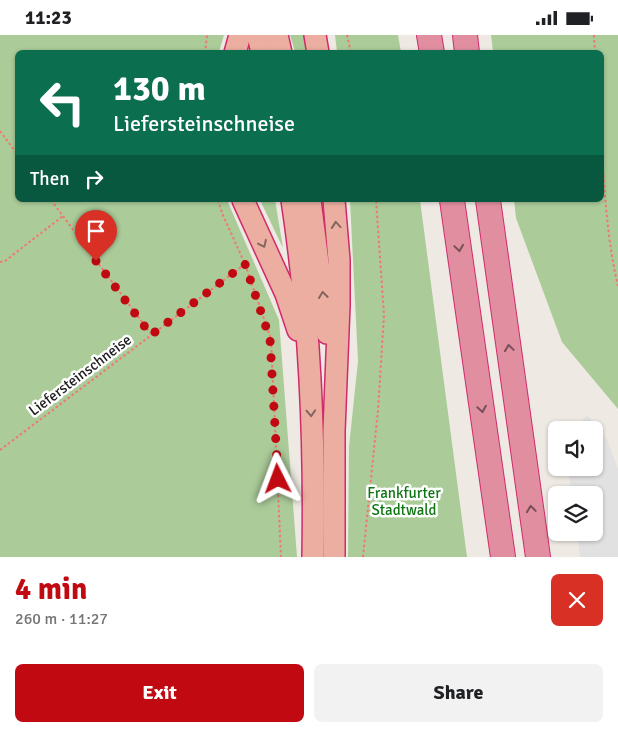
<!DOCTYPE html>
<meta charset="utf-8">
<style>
body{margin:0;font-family:Signika,sans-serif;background:#f2f2f2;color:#202124;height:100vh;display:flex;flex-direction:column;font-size:19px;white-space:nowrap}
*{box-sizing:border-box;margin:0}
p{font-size:16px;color:#757577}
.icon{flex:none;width:28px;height:28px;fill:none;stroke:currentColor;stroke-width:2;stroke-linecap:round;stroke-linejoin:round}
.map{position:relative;height:522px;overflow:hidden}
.drawer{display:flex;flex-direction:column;background:#fff;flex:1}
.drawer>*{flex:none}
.top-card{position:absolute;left:15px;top:15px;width:589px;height:152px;border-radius:8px;box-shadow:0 1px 4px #0004;background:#0b6e4f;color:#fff;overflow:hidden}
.tools{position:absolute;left:548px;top:386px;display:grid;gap:10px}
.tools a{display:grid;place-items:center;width:55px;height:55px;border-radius:8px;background:#fff;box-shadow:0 1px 4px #0004;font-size:25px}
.pin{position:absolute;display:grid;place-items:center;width:42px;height:42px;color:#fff;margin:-51px -21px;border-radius:50% 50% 50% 0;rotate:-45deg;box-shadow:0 0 5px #0007}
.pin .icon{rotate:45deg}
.me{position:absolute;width:55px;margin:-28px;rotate:357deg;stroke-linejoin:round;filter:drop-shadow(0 0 4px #0008)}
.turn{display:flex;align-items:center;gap:18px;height:105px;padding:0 15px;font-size:22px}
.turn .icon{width:65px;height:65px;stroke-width:2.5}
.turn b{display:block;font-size:35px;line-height:42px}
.then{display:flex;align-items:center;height:48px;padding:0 15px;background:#0003;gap:10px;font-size:19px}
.round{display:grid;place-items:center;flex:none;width:52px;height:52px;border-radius:8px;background:#f2f2f2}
.overview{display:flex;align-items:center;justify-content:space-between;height:85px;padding:0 15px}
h1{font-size:30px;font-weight:800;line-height:38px;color:#c10911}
.primary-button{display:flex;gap:10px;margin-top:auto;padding:10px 15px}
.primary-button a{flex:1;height:58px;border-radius:8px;background:#c10911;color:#fff;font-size:20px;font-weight:800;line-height:58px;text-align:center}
.primary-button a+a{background:#f2f2f2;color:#202124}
.status{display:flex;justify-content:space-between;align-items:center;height:35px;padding:0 25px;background:#fff;direction:ltr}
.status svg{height:14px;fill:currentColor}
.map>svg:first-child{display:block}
.forest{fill:#abcb99}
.parking{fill:#e1e1e1}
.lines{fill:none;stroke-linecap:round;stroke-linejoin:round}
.trunk-casing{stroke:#d02b6c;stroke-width:24}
.motorway-casing{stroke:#d02b6c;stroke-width:26}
.path{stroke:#f3766f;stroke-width:2;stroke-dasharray:2.5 2.5;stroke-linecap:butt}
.trunk{stroke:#ecaea0;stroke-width:21}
.motorway{stroke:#e28ea1;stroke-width:24}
.oneway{stroke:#84665e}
.oneway2{stroke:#765058}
.route{stroke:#c10911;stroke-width:9;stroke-dasharray:0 16.2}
.labels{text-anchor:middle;stroke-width:5;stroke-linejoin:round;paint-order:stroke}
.street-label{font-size:15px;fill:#1d1d1d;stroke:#fff}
.park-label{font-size:15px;fill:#107614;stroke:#fff}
</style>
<div class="status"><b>11:23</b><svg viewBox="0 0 49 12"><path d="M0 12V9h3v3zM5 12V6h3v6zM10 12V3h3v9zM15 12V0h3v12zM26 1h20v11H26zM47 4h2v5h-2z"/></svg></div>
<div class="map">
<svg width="618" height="522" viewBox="0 0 618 522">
<rect width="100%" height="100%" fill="#eeeae3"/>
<!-- forest -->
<g class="forest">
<path d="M0,0H224L219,17L18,18V165H227L279,285L297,522H0Z"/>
<path d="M290,0H304L306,17H295Z"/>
<path d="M335,0H398L401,17H337Z"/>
<path d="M491,0H618V374L562,307L516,183L514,165H601V18L493,17Z"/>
<path d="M260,165H275L283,213Z"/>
<path d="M350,165H420L467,522H348L349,412L358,326Z"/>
</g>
<!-- parking -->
<path class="parking" d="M587,380L607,405L618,434V522H580L577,498H594V460H572L568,433L594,432V395H575Z"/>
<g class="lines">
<defs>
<g id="trunk">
<path d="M258,0L262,18"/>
<path d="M277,0L281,18"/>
<path d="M315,0L318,18"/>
<path d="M235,18L240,0"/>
<path d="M243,165L286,259L298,295"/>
<path d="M292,165C310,283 315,403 313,522"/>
<path d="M310,165L327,298"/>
<path d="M334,522V396L339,270V225L334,165"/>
</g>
<g id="motorway">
<path d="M429,0L432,18"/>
<path d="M465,0L467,18"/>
<path d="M452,165L503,522"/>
<path d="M488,165L538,522"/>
</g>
</defs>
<!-- trunk casing -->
<use href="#trunk" class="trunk-casing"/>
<!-- motorway casing -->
<use href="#motorway" class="motorway-casing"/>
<!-- path -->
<g class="path">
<path d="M347,0L351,18"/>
<path d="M594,0L595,18"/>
<path d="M205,18L207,0"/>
<path d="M0,96L18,120"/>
<path d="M601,110C605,157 607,205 618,251"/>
<path d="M51,165L151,299"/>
<path d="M218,165L222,178L245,229L271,304L281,522"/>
<path d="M0,227L5,226L63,181"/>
<path d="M0,415L245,229"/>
<path d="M363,522L378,375L384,280L376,165"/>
</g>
<!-- trunk -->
<use href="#trunk" class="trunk"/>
<!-- motorway -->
<use href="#motorway" class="motorway"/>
</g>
<!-- one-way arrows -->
<defs><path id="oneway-chevron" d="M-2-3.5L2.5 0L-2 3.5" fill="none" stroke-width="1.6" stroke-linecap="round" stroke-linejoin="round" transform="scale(1.25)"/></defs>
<g class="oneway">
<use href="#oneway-chevron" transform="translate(336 190) rotate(-95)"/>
<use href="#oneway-chevron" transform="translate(263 209) rotate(65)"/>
<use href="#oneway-chevron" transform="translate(323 260) rotate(-97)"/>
<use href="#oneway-chevron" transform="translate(311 378) rotate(87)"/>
</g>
<g class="oneway2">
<use href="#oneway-chevron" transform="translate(459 213) rotate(82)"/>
<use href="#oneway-chevron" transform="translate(509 313) rotate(-98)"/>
<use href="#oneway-chevron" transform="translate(482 374) rotate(81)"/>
<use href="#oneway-chevron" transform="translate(531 474) rotate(-98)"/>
</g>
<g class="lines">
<!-- route -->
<path class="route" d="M96,226L151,300L245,229L270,304L278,444"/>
</g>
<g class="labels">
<!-- street labels -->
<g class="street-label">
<text transform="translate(80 340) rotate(-37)" y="5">Liefersteinschneise</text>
</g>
<!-- park labels -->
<g class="park-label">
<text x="404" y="463">Frankfurter<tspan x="404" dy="17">Stadtwald</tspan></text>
</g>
</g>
</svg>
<div class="tools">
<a><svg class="icon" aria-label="sound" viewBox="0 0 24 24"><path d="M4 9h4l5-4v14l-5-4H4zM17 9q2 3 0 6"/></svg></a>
<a><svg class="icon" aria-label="layers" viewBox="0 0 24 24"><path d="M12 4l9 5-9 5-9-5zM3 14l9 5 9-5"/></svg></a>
</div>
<div class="pin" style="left:96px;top:226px;background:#d93025"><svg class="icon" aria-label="arrive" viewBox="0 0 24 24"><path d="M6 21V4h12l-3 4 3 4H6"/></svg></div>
<svg class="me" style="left:278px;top:444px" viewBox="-20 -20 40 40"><path d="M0-17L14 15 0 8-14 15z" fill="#c10911" stroke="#fff" stroke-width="4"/></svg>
<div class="top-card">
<div class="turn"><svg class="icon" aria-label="left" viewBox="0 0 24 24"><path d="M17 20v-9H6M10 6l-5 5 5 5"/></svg><div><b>130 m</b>Liefersteinschneise</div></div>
<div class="then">Then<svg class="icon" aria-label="right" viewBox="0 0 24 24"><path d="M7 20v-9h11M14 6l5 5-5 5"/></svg></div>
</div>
</div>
<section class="drawer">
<div class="overview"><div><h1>4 min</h1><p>260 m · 11:27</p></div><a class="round" style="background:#d93025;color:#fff"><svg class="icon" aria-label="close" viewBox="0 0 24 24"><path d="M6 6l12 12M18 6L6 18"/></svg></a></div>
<div class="primary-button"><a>Exit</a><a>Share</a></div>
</section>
